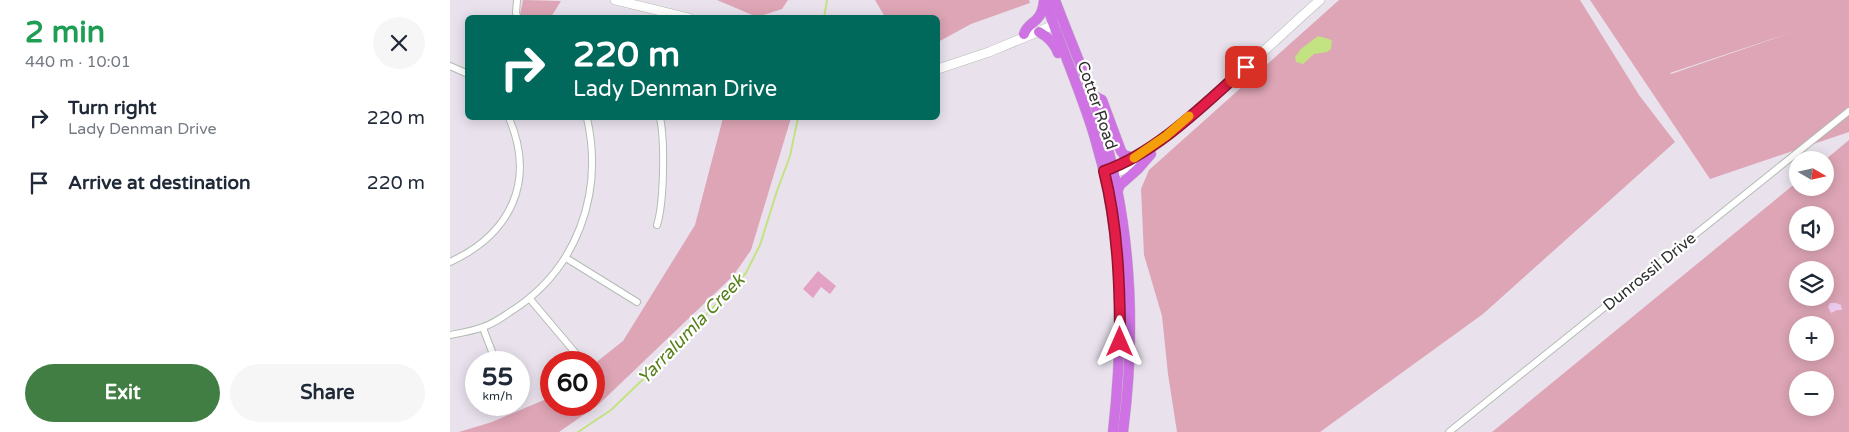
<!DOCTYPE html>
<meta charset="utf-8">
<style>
body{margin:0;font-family:"Varela Round",sans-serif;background:#f6f6f7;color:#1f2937;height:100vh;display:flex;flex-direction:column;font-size:19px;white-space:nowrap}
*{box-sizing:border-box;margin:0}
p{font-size:16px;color:#747a83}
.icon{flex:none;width:28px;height:28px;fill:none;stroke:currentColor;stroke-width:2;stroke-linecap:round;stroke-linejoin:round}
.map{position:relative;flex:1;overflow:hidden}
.side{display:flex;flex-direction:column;background:#fff;width:450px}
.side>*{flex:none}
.hud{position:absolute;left:15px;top:15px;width:475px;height:105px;border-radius:8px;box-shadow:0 2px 12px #0003;background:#00695c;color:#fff;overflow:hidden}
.needle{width:32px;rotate:99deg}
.fabs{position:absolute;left:1339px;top:151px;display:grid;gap:10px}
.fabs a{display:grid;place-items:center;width:45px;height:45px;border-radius:50%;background:#fff;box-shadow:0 2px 12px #0003;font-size:25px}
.speed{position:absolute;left:15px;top:351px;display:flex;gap:10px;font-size:25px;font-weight:700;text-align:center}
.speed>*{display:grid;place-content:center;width:65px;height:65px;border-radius:50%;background:#fff;box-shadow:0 2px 12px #0003;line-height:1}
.speed small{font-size:12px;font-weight:400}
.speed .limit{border:8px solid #d22;background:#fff;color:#111}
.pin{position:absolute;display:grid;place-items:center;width:42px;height:42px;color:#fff;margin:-21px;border-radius:10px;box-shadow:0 2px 8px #0006}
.me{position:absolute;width:55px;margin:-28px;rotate:0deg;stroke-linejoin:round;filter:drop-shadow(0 0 4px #0008)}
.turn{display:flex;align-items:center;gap:18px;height:105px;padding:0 25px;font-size:22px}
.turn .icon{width:65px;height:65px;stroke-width:2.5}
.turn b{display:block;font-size:35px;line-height:42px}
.round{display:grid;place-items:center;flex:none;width:52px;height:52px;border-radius:26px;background:#f6f6f7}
.headline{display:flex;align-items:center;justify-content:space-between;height:85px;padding:0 25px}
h1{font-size:30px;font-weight:700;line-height:38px;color:#1e9e55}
.action{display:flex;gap:10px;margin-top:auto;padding:10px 25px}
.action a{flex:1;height:58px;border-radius:30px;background:#407e44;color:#fff;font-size:20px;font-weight:700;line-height:58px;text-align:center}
.action a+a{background:#f6f6f7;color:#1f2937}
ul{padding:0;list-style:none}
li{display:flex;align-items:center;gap:15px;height:65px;padding:0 25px}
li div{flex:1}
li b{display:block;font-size:19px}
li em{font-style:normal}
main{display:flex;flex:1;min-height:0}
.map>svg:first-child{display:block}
.green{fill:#dda5b5;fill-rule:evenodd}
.sand{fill:#ebcaee}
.pitch{fill:#e3a2c4}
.water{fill:#c3e382}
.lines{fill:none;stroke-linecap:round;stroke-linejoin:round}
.stream{stroke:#c3e382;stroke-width:2}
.street-casing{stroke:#b3bcb3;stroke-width:8}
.secondary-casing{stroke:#b3bcb3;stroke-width:10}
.primary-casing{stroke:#c4c4c4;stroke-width:11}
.street{stroke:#fff;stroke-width:6}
.secondary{stroke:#fff;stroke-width:9}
.primary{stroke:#cf72e3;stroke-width:10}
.route-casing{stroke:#92132f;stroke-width:12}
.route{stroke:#e11d48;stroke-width:9}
.slow{stroke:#f59e0b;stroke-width:9}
.labels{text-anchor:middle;stroke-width:4.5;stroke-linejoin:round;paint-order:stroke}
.street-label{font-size:16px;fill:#2e2e2e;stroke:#fff}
.water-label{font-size:18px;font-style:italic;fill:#57801b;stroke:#fff}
</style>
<main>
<section class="side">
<div class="headline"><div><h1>2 min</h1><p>440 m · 10:01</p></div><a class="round"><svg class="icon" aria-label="close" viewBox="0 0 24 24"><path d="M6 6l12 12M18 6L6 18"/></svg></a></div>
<ul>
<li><svg class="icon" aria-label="right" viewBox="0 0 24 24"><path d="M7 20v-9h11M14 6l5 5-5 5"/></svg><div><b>Turn right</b><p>Lady Denman Drive</p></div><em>220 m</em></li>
<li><svg class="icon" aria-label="arrive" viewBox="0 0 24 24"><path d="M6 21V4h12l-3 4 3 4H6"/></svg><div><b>Arrive at destination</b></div><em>220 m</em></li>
</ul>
<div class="action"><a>Exit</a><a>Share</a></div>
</section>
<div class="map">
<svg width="1399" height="432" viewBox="0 0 1399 432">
<rect width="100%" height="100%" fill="#e9e2ed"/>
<!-- green -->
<g class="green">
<path d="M73,0L111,1L101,17L74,18L70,15Z"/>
<path d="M267,0H338L332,9L307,17Z"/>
<path d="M425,0H579L580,3L521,24L488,42V18L435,17Z"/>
<path d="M889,0H1130L1189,95L1225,142L1033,314L870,432H727L718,374L712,316L694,255L691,189L699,170Z"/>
<path d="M1140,0H1399V132L1260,179ZM1343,32L1221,74L1220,73Z"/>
<path d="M273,118H341L301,250L283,276L148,405L109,432H9L42,422L101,397V405H144V364L173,341L245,225Z"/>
<path d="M1399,140V432H1042L1347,182L1348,188H1375V160ZM1348,215H1375V242H1348ZM1348,270H1375V298H1348ZM1348,325H1375V352H1348ZM1348,380H1375V408H1348Z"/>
</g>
<!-- sand -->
<path class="sand" d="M1380,303H1386L1391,305L1392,310H1387L1381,313L1378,307Z"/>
<!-- pitch -->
<path class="pitch" d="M368,271L386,286L380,294L371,287L363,298L353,289Z"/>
<!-- water -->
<path class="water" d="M868,36L879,39L882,41L881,49L877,52L864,54L853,64L846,62L845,57L851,49Z"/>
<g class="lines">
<!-- stream -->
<g class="stream">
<path d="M374,18L377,0"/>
<path d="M128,432L161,410L208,365L296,273L310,245L327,191L340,156L348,118"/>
</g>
<defs>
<g id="street">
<path d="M67,0L66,13L68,18"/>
<path d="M0,66L18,74"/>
<path d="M207,225C214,203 215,141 210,118"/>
<path d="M116,258L187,302"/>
<path d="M0,262C61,234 86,181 59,118"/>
<path d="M80,299L133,362"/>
<path d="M33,328L46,362"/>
<path d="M0,335C11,333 23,331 33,327C43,324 51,318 60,312C127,270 154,194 137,118"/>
<path d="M57,405L59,407L64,405"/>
<path d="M999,432L1399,111"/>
</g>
<g id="secondary">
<path d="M165,0L239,18"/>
<path d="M488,69L539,52L609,23"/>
<path d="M656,170C695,157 725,128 756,102C795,69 832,34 870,0"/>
<path d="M667,172L681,167L693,159"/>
</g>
<g id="primary">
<path d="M595,0C610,45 630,89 644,135C674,233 674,332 663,432"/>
<path d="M605,0C619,38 636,75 648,114C681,218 687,324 673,432"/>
<path d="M589,32C598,37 605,44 608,53"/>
<path d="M574,34C578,20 592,25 594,0"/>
<path d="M642,95L652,100L671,151L674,155L684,158"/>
<path d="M668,190L670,185L688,169L701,154"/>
</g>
</defs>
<!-- street casing -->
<use href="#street" class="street-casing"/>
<!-- secondary casing -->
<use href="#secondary" class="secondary-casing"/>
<!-- primary casing -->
<use href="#primary" class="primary-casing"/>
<!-- street -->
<use href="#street" class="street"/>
<!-- secondary -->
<use href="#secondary" class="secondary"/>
<!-- primary -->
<use href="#primary" class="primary"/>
</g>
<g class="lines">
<defs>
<path id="route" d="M670,342C670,285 668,227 654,171C706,153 755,104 796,67"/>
</defs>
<!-- route casing -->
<use href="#route" class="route-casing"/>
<!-- route -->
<use href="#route" class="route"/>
<!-- slow -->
<path class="slow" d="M684,158L716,136L739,116"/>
</g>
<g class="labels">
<!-- street labels -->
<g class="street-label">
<text transform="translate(648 105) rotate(71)" y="6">Cotter Road</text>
<text transform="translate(1199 271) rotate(-39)" y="6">Dunrossil Drive</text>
</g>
<!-- water labels -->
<g class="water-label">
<text transform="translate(241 329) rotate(-46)" y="6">Yarralumla Creek</text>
</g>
</g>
</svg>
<div class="fabs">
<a><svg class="needle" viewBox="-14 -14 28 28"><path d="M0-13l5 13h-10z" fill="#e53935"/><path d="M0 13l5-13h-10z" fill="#747a83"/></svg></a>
<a><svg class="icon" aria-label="sound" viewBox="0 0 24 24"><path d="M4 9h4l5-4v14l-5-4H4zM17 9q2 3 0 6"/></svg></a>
<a><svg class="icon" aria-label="layers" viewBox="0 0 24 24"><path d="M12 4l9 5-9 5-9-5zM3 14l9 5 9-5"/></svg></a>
<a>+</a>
<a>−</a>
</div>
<div class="speed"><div>55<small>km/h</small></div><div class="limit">60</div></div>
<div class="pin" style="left:796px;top:67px;background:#d93025"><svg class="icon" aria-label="arrive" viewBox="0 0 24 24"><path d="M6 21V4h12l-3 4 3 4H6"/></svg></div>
<svg class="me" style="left:670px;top:342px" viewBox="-20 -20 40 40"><path d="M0-17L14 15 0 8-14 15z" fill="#e11d48" stroke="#fff" stroke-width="4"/></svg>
<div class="hud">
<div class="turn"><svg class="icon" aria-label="right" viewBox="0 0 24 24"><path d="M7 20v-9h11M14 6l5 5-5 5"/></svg><div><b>220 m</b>Lady Denman Drive</div></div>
</div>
</div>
</main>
